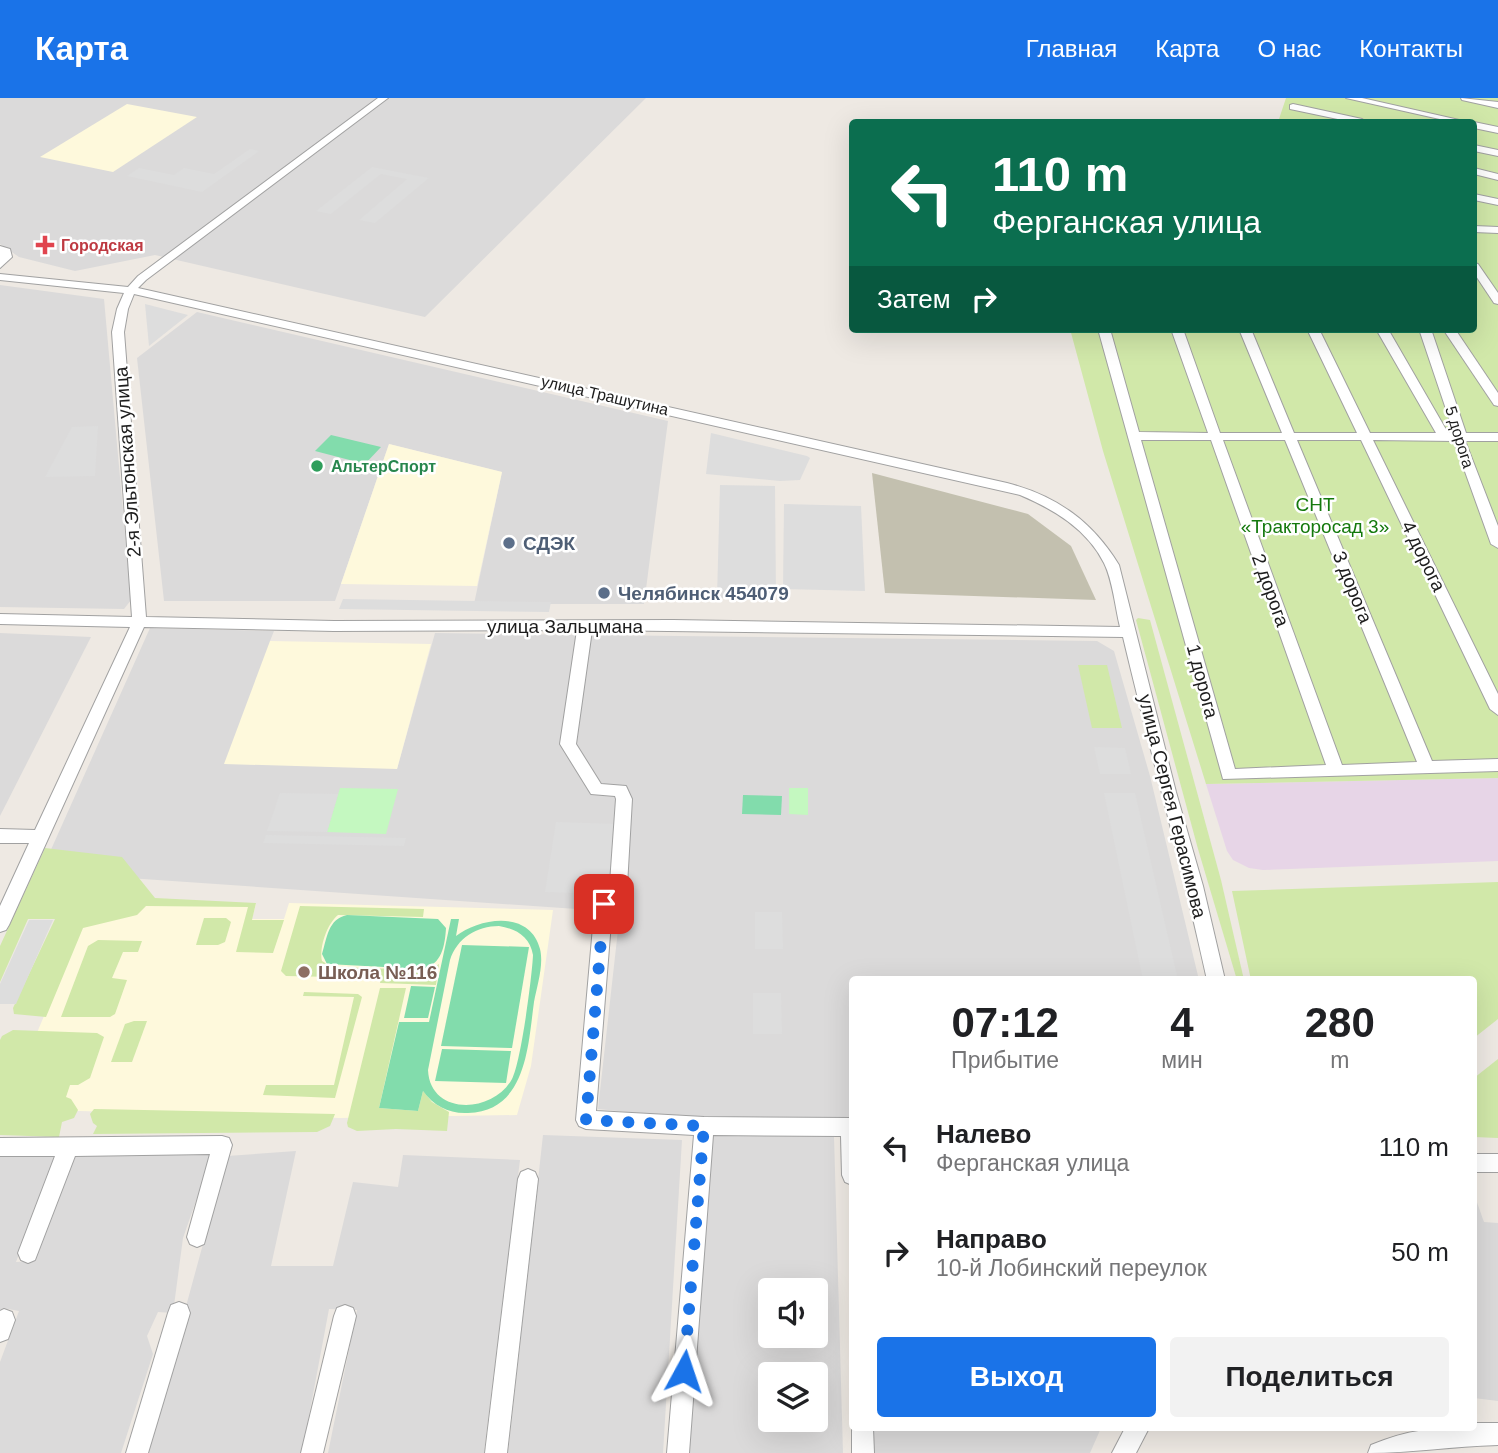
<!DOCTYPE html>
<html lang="ru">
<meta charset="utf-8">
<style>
body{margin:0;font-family:Helvetica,sans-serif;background:#f2f2f2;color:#202124;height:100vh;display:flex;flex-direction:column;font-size:26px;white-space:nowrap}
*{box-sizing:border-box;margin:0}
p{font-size:23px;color:#757577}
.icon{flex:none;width:38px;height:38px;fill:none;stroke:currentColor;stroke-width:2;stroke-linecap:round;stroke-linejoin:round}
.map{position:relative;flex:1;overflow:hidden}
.drawer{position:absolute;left:849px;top:878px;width:628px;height:455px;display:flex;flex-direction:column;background:#fff;border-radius:7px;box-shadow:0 7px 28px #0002}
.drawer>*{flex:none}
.banner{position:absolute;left:849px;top:21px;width:628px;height:214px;border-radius:7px;box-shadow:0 7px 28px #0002;background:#0b6e4f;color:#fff;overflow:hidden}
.tools{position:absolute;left:758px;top:1180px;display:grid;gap:14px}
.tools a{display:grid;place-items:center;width:70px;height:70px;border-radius:7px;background:#fff;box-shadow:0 7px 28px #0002;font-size:35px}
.pin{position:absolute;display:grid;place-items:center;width:60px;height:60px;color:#fff;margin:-30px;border-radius:14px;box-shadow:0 4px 10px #0006}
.me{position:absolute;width:77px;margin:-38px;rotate:5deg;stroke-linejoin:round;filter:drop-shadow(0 0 5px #0008)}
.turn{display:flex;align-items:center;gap:24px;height:147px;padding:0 28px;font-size:32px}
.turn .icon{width:91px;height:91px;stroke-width:2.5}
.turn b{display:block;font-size:49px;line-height:60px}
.then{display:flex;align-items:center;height:66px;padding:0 28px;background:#0003;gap:14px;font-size:26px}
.eta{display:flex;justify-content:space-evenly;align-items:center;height:119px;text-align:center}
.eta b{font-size:42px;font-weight:800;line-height:49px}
.action{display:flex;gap:14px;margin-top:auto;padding:14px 28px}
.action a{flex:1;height:80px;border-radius:7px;background:#1a73e8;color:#fff;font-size:28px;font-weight:800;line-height:80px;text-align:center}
.action a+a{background:#f2f2f2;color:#202124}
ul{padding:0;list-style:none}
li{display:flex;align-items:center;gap:21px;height:105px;padding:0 28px}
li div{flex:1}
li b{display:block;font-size:26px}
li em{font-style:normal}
header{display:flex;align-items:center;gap:42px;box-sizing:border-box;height:98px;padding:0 35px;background:#1a73e8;color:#fff}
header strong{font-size:33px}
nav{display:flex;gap:38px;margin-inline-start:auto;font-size:24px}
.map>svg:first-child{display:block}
.residential{fill:#dbdada;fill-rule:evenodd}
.industrial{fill:#e7d5e7}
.education{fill:#fef9dc}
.construction{fill:#c3c0af}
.grass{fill:#d1e8a9}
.park{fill:#c4f8c0}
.pitch{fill:#82dcac;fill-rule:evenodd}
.parking{fill:#ddd}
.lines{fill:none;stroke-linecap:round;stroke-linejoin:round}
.minor-casing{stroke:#a1a1a1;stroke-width:2}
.minor{fill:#fff;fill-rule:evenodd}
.route{stroke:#1a73e8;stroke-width:12;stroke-dasharray:0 21.6}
.health-dot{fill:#e0444e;stroke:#fff;stroke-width:2.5}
.leisure-dot{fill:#2e9e5b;stroke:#fff;stroke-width:2.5}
.service-dot{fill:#5c6f8a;stroke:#fff;stroke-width:2.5}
.education-dot{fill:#8d6e63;stroke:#fff;stroke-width:2.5}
.labels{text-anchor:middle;stroke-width:5;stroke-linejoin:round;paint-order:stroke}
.far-health-label{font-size:16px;font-weight:bold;fill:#be3a42;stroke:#fff;text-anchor:start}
.far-street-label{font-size:16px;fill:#1d1d1d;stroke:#fff}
.far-leisure-label{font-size:16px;font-weight:bold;fill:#27864d;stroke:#fff;text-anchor:start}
.street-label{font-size:19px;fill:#1d1d1d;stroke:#fff}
.park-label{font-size:19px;fill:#14790d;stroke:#fff}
.service-label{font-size:19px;font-weight:bold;fill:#4e5e75;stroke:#fff;text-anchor:start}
.education-label{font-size:19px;font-weight:bold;fill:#785e54;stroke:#fff;text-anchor:start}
</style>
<header>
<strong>Карта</strong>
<nav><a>Главная</a><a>Карта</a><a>О нас</a><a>Контакты</a></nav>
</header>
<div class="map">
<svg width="1498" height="1355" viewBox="0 0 1498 1355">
<rect width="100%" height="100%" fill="#eee9e3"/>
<!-- residential -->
<g class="residential">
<path d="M0,0H646L425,219L155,157L75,173L19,159L0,146Z"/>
<path d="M0,187L104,201L131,502L124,511L0,509Z"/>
<path d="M197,214L668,323L644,506H474L502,374L389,346L335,503H164L137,260Z"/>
<path d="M150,530L274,533L270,543L397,671L435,535L1097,543L1114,553L1150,678L1199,882H852V1020L716,1023L598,1011L620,814L41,774Z"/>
<path d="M0,535L91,539L0,718Z"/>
<path d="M543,1037L682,1042L663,1355H508Z"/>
<path d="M834,1037L843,1355H687L709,1038ZM770,1192H816V1237H770ZM770,1276H816V1321H770Z"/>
<path d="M296,1053L271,1168H333L353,1084L398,1089L403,1057L520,1062L484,1355H328L357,1212L329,1211L302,1355H146L227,1058Z"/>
<path d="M71,1057H212L183,1140L173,1215L158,1214L147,1238L153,1256L121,1355H0V1264L19,1213L3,1210L0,1216V1058L56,1059L16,1164L33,1163Z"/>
<path d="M1474,1096L1484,1124L1498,1125V1303L1474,1300Z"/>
<path d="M872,1330H1101L1090,1355H873Z"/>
</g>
<!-- industrial -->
<path class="industrial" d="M1498,680V763L1263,772L1249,770L1233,762L1227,753L1206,686Z"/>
<!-- education -->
<g class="education">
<path d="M127,6L197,19L113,74L40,59Z"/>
<path d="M389,346L502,374L477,488L341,486Z"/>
<path d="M270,543L431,546L397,671L224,666Z"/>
<path d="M289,805L553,812L531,968L517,1017L340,1020L5,1011L91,806H256L252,821H284Z"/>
</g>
<!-- construction -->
<path class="construction" d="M872,375L1028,416L1071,448L1096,502L885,495Z"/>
<!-- grass -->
<g class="grass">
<path d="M1286,0H1498V680L1206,686L1103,353L1070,231H1474V24H1278Z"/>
<path d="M1138,520L1150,522L1221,782L1244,882H1237L1198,751L1136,522Z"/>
<path d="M1078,567H1107L1122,630H1092Z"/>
<path d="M45,750L122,759L155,800L256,805L252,822H284L273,855L236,854L248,809L146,808L137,817L83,830L46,919L14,916L13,910L55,821H28L0,884V848Z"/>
<path d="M1498,784V921L1474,940V882H1251L1232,793Z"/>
<path d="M300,808L424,811L423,819L338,817C327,826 319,849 322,863L332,869L430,872L439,866L436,887L380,885L381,880L286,878L281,873Z"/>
<path d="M204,820H226L231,824L225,844L218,847H196Z"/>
<path d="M98,842L142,843L138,854H123L112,880L127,882L115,916L110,919H61L88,848Z"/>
<path d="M380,890H406L379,1010L418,1013L423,993L432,1004L449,1014L447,1033L396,1031L357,1033L348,1029L347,1025Z"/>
<path d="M304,894L358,896L362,899L335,1000L263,997L266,987H334L354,899L303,898Z"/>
<path d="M134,923H147L132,964H111L125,926Z"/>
<path d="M13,932L97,935L104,939L90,980L78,987H70L66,999L71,1001L78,1012L74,1020L62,1024L59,1039L0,1037V942L2,938Z"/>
<path d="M1498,961V1040L1474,1039V980Z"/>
<path d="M94,1011L335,1016L330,1028L317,1034L93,1036L97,1028L93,1025L90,1016Z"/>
</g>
<!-- park -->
<g class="park">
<path d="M340,690L398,691L386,736L327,734Z"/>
<path d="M789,690H808V717L789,716Z"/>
</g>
<!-- pitch -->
<g class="pitch">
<path d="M331,337L381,349L365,366L315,353Z"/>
<path d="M743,697L782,698L781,717L742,716Z"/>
<path d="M347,817L438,821L446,830C445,847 442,867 422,871L327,866L322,856C327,840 328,821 347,817Z"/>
<path d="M451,821H459L456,838C479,820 530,811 540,851C544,867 537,888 534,904C528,947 527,1013 468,1015C449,1016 434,1008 423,993L418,1013L379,1010L399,924H429ZM499,828C517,831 530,839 533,857C532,879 521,964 512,981C493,1016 430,1018 428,972L450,862C457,840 477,828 499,828Z"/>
<path d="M462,847L529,849L512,950L441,948Z"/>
<path d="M411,888L435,889L428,920H404Z"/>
<path d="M442,951L511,953L506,985L435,983Z"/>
</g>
<!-- parking -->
<g class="parking">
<path d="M250,51L259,53L202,94L127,78L139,70L174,77L184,70L214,76Z"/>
<path d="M372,69L429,80L375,125L359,122L407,81L381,76L331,116L316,113Z"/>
<path d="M145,206L188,217L149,248Z"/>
<path d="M98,328L95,378L45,379L72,329Z"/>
<path d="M711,335L807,358L810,360L800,382L780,383L706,376Z"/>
<path d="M720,387L775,388L776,500H717Z"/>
<path d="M784,406L861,408L865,493L783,491Z"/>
<path d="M343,501L551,504L549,514L339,511Z"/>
<path d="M1094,649L1125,650L1131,676H1100Z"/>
<path d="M280,695L338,696L327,734L267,733Z"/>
<path d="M1104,695H1135L1178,882H1143Z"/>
<path d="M556,724L617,726L609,796L545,794Z"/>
<path d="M266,737L406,740L404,748L263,745Z"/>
<path d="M755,814H782L783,851H755Z"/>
<path d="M29,822H53L16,906H0V886Z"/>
<path d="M753,895H781L782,936H753Z"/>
</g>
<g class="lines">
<defs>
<g id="minor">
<path d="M378,0H388L146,182L138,190L1007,385C1057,398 1092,423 1119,467L1176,694L1203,788L1225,882H1207C1182,767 1150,653 1123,539L592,532L576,646L601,686L626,688L632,701L626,805L623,810L612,812L596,1013L704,1019L852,1020V1087L845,1084L842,1077L841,1038L713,1037L689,1355H667L694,1037L586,1031L579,1028L576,1022L595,806L598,801L609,799L616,701L615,698L591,696L560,646L577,532L334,533L144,529L9,827L6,832L0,834V808L29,745H0V731L35,732L130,529L0,526V516L132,519L112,234L117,211L124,195L0,182V176L128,189L138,178ZM134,196L1020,397C1053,411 1087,431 1104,465C1113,483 1115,509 1120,529L673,522L334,523L146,519L124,234L128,211Z"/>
<path d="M1346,0H1362L1468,24H1453Z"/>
<path d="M1461,0L1498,4V10L1462,2Z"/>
<path d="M1293,6L1362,21L1367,24H1352L1290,11V7Z"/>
<path d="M1474,24L1498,29V35L1474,30Z"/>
<path d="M1474,47L1498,52V58L1474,53Z"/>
<path d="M1474,70L1498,76V82L1474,76Z"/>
<path d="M1474,96L1498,101V107L1474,102Z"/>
<path d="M1474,128L1498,129V135L1474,134Z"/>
<path d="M0,148L10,151L12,159L0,170Z"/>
<path d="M1474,165L1478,166L1498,195V206L1494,205L1474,175Z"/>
<path d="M1098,231H1110L1139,334L1208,335L1171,231H1183L1220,335H1282L1239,231H1251L1294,335H1357L1307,231H1319L1370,335H1436L1376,231H1388L1448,335H1454L1419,231H1431L1466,335H1498V343H1466V345L1498,428V450L1491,446L1454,343L1373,342L1498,596V617L1490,611L1361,342H1297L1432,663L1498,661V673L1223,681ZM1141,342H1211L1326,667L1235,671ZM1223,342H1285L1417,664L1342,667Z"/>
<path d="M1443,231H1455L1498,295V308L1494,307Z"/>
<path d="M222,1038L229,1040L232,1047L204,1146L197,1149L190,1146L187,1139L210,1056L75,1058L35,1162L28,1165L21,1162L18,1155L55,1058H0V1040Z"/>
<rect x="1474" y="1056" width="24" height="18"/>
<path d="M528,1071L535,1074L538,1081L507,1355H485L518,1081L521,1074Z"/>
<path d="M179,1204L187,1207L190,1215L148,1355H126L168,1215L171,1207Z"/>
<path d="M345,1207L353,1210L356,1218L323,1355H301L334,1218L337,1210Z"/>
<path d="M4,1211L12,1214L15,1222L8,1241L0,1244V1213Z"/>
<path d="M1474,1325H1498V1347C1454,1348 1411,1355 1368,1355L1371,1347C1410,1331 1432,1330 1474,1330Z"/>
<path d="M852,1326V1330H873L874,1355H852Z"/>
<path d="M1125,1330H1149L1136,1355H1112Z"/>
</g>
</defs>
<!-- minor casing -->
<use href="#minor" class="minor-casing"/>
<!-- minor -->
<use href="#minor" class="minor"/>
</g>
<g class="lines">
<!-- route -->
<path class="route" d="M604,806L586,1022L704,1028L684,1273"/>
</g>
<!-- markers -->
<path class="health-dot" d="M41.5 136.5h7v7h7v7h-7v7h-7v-7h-7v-7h7z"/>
<circle class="leisure-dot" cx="317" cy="368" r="7"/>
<g class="service-dot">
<circle cx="509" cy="445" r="7"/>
<circle cx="604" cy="495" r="7"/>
</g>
<circle class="education-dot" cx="304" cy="874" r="7"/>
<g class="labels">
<!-- far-health labels -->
<g class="far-health-label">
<text x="61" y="153">Городская</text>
</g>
<!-- far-street labels -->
<g class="far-street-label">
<text transform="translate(605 297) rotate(13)" y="6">улица Трашутина</text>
<text transform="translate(1460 339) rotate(73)" y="6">5 дорога</text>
</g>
<!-- far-leisure labels -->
<g class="far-leisure-label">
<text x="331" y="374">АльтерСпорт</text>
</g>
<!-- street labels -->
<g class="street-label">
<text transform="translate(127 364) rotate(-94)" y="7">2-я Эльтонская улица</text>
<text transform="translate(1424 458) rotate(64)" y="7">4 дорога</text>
<text transform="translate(1353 489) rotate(68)" y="7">3 дорога</text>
<text transform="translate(1271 492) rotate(70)" y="7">2 дорога</text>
<text x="565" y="535">улица Зальцмана</text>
<text transform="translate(1203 583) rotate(75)" y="7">1 дорога</text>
<text transform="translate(1173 708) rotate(76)" y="7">улица Сергея Герасимова</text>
</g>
<!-- park labels -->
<g class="park-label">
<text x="1315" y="413">СНТ<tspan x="1315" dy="22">«Тракторосад 3»</tspan></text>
</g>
<!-- service labels -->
<g class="service-label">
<text x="523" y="452">СДЭК</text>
<text x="618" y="502">Челябинск 454079</text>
</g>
<!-- education labels -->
<g class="education-label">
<text x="318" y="881">Школа №116</text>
</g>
</g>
</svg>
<div class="tools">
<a><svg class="icon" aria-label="sound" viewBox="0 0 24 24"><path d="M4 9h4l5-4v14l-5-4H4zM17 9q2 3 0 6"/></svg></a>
<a><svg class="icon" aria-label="layers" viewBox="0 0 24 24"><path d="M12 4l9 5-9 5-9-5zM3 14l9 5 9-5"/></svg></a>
</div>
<div class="pin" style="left:604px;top:806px;background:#d93025"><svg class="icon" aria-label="arrive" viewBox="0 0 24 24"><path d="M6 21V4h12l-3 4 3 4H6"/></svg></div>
<svg class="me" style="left:684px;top:1273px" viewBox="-20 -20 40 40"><path d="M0-17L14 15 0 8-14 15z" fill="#1a73e8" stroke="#fff" stroke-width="4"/></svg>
<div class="banner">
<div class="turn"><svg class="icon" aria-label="left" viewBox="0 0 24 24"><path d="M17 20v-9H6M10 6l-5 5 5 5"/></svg><div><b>110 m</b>Ферганская улица</div></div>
<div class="then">Затем<svg class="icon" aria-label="right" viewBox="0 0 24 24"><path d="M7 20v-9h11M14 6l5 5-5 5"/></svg></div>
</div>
<section class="drawer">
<div class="eta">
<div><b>07:12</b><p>Прибытие</p></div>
<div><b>4</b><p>мин</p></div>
<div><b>280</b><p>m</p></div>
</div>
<ul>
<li><svg class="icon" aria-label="left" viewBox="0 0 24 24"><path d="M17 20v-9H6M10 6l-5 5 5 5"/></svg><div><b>Налево</b><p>Ферганская улица</p></div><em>110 m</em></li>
<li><svg class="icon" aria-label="right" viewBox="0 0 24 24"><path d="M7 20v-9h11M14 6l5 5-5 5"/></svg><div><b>Направо</b><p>10-й Лобинский переулок</p></div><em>50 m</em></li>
</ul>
<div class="action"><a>Выход</a><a>Поделиться</a></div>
</section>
</div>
